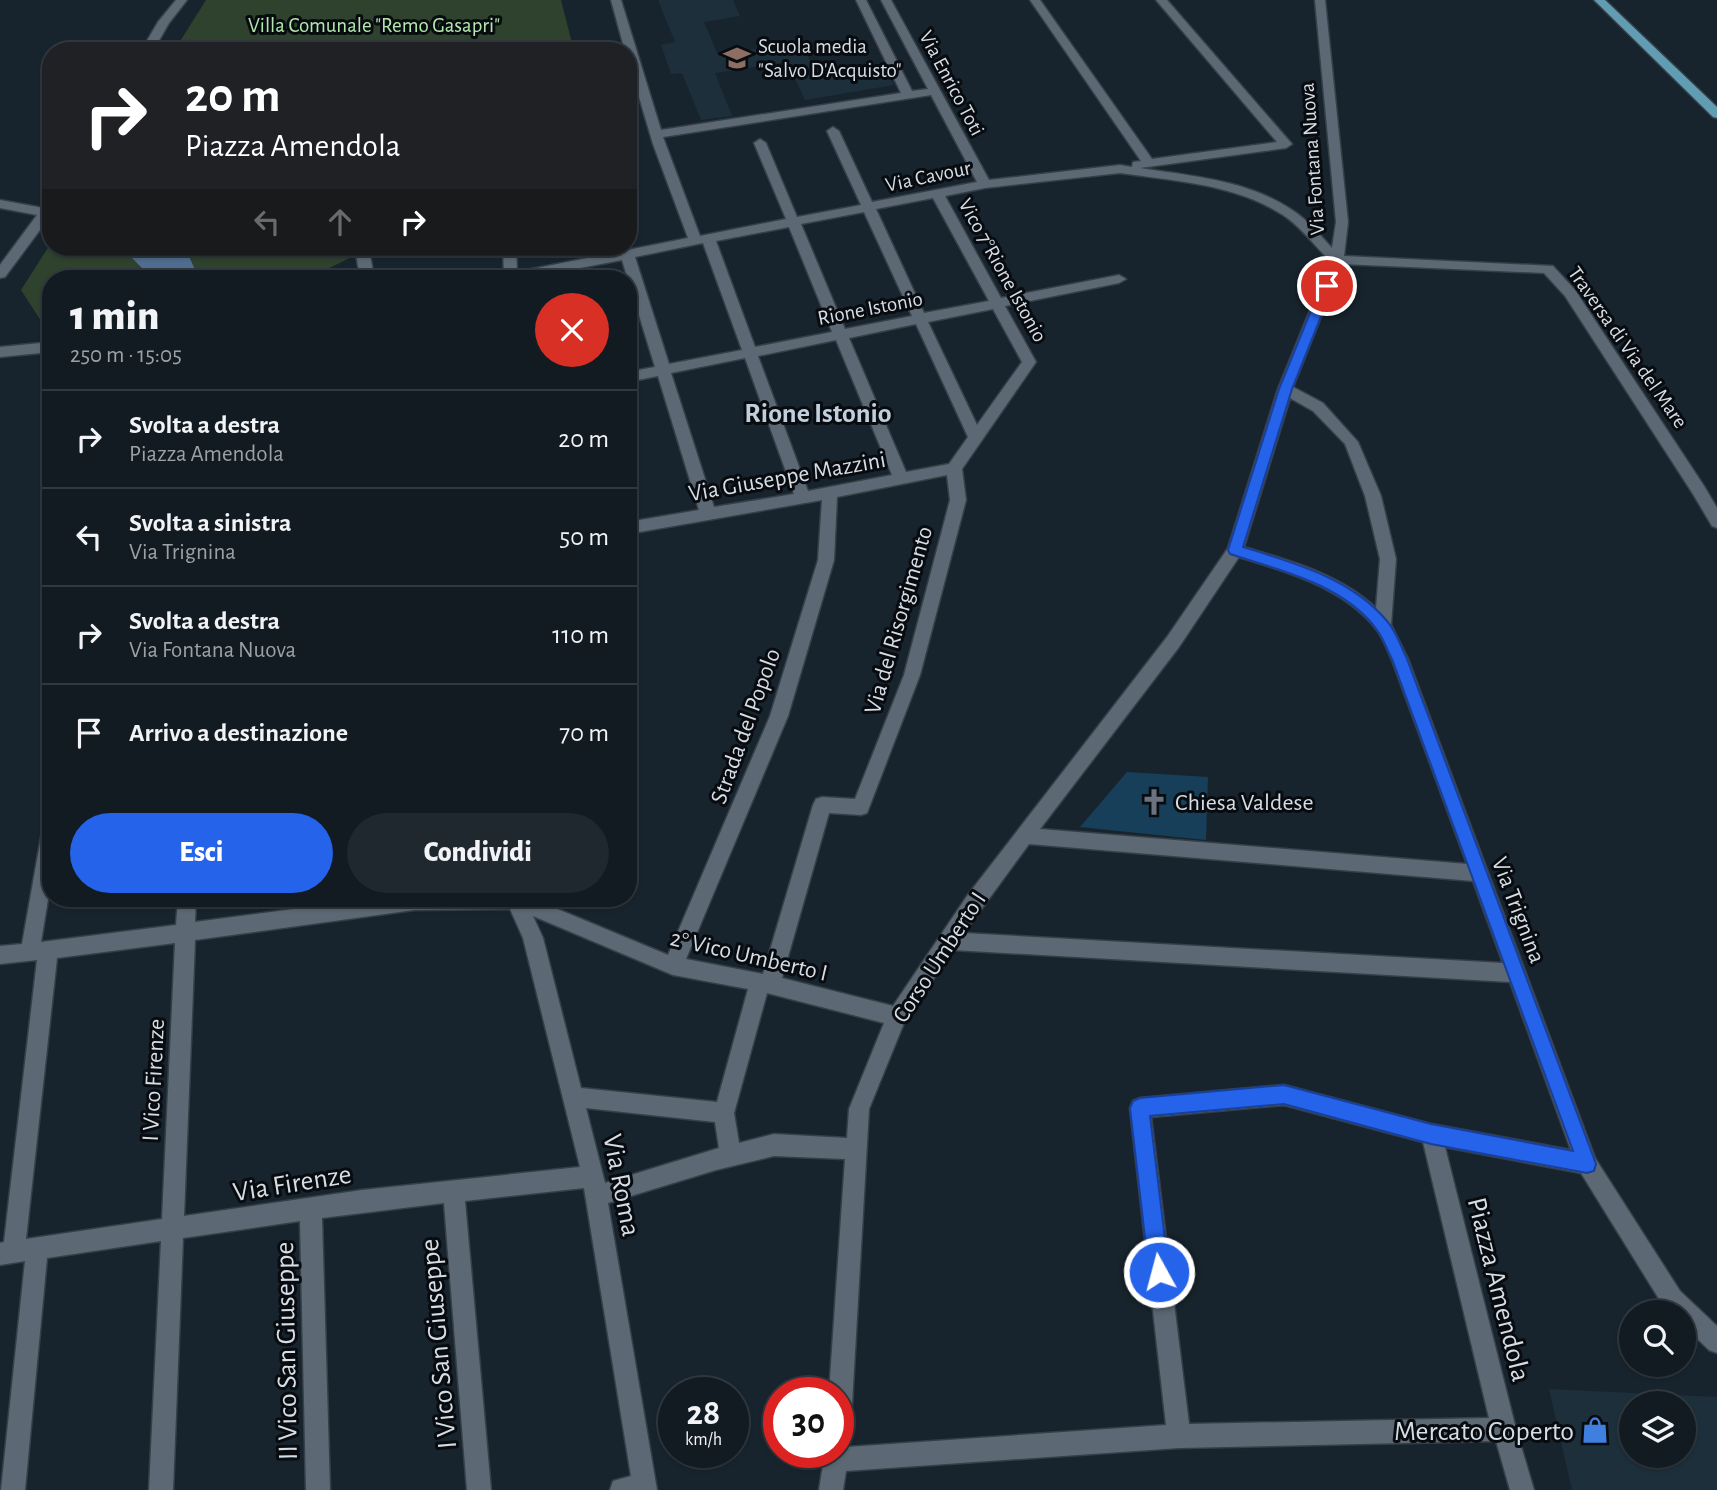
<!DOCTYPE html>
<html lang="it">
<meta charset="utf-8">
<style>
body{margin:0;font-family:"Alegreya Sans",sans-serif;background:#1f282f;color:#f1f3f6;height:100vh;display:flex;flex-direction:column;font-size:26px;white-space:nowrap}
*{box-sizing:border-box;margin:0}
p{font-size:23px;color:#9ca1a5}
.icon{flex:none;width:38px;height:38px;fill:none;stroke:currentColor;stroke-width:2;stroke-linecap:round;stroke-linejoin:round}
.map{position:relative;flex:1;overflow:hidden}
.panel{position:absolute;left:42px;top:270px;width:595px;height:637px;display:flex;flex-direction:column;background:#121b22;border-radius:28px;box-shadow:0 2px 5px #0004,0 0 0 2px #313940}
.panel>*{flex:none}
.banner{position:absolute;left:42px;top:42px;width:595px;height:214px;border-radius:28px;box-shadow:0 2px 5px #0004,0 0 0 2px #313940;background:#202124;color:#fff;overflow:hidden}
.buttons{position:absolute;left:1619px;top:1300px;display:grid;gap:14px}
.buttons a{display:grid;place-items:center;width:77px;height:77px;border-radius:50%;background:#121b22;box-shadow:0 2px 5px #0004,0 0 0 2px #313940;font-size:35px}
.speed{position:absolute;left:658px;top:1377px;display:flex;gap:14px;font-size:35px;font-weight:700;text-align:center}
.speed>*{display:grid;place-content:center;width:91px;height:91px;border-radius:50%;background:#121b22;box-shadow:0 2px 5px #0004,0 0 0 2px #313940;line-height:1}
.speed small{font-size:18px;font-weight:400}
.speed .limit{border:10px solid #d22;background:#fff;color:#111}
.pin{position:absolute;display:grid;place-items:center;width:60px;height:60px;color:#fff;margin:-30px;border:4px solid #fff;border-radius:50%;box-shadow:0 2px 7px #0007}
.me{position:absolute;width:77px;margin:-38px;rotate:353deg;stroke-linejoin:round;filter:drop-shadow(0 0 5px #0008)}
.turn{display:flex;align-items:center;gap:24px;height:147px;padding:0 28px;font-size:32px}
.turn .icon{width:91px;height:91px;stroke-width:2.5}
.turn b{display:block;font-size:49px;line-height:60px}
.lanes{display:flex;align-items:center;height:66px;padding:0 28px;background:#0003;justify-content:center;gap:35px;direction:ltr}
.lanes .off{opacity:.35}
.round{display:grid;place-items:center;flex:none;width:74px;height:74px;border-radius:37px;background:#1f282f}
.overview{display:flex;align-items:center;justify-content:space-between;height:119px;padding:0 28px}
h1{font-size:42px;font-weight:800;line-height:52px}
.button{display:flex;gap:14px;margin-top:auto;padding:14px 28px}
.button a{flex:1;height:80px;border-radius:42px;background:#2563eb;color:#fff;font-size:28px;font-weight:800;line-height:80px;text-align:center}
.button a+a{background:#1f282f;color:#f1f3f6}
ul{padding:0;list-style:none}
li{display:flex;align-items:center;gap:21px;height:98px;padding:0 28px;border-top:2px solid #313940}
li div{flex:1}
li b{display:block;font-size:26px}
li em{font-style:normal}
.map>svg:first-child{display:block}
.built{fill:#1d2f3b;fill-rule:evenodd}
.green{fill:#2f422d}
.water{fill:#506d90}
.building{fill:#173f5a}
.lines{fill:none;stroke-linecap:round;stroke-linejoin:round}
.minor-casing{stroke:#363f47;stroke-width:3}
.major-casing{stroke:#363f47;stroke-width:3}
.minor{fill:#5c6974;fill-rule:evenodd}
.major{fill:#609db3;fill-rule:evenodd}
.route{fill:#2563eb;stroke:#184099;stroke-width:2}
.labels{text-anchor:middle;stroke-width:6;stroke-linejoin:round;paint-order:stroke}
.far-park-label{font-size:21px;fill:#b2e7ad;stroke:#080c10}
.far-poi-label{font-size:21px;fill:#d6dde4;stroke:#080c10;text-anchor:start}
.far-street-label{font-size:21px;fill:#d6dde4;stroke:#080c10}
.street-label{font-size:24px;fill:#d6dde4;stroke:#080c10}
.poi-label{font-size:24px;fill:#d6dde4;stroke:#080c10;text-anchor:start}
.quarter-label{font-size:28px;font-weight:bold;fill:#c0cfdb;stroke:#080c10}
.near-street-label{font-size:28px;fill:#d6dde4;stroke:#080c10}
.near-poi-label{font-size:28px;fill:#d6dde4;stroke:#080c10;text-anchor:end}
</style>
<div class="map">
<svg width="1717" height="1490" viewBox="0 0 1717 1490">
<rect width="100%" height="100%" fill="#18242d"/>
<!-- built -->
<g class="built">
<path d="M658,0H733L740,16L704,22L718,55L801,42L817,75L882,64L894,85L805,100L787,62L715,73L732,116L701,120L682,73L671,74L661,45L675,42Z"/>
<path d="M1549,1389L1717,1397V1490H1572ZM1631,1404H1684V1456H1631Z"/>
</g>
<!-- green -->
<g class="green">
<path d="M206,0H561L574,51H174Z"/>
<path d="M51,243V247H372L309,278H51V327H45L21,290Z"/>
</g>
<!-- water -->
<path class="water" d="M121,247H173L187,252L196,272L152,278Z"/>
<!-- building -->
<path class="building" d="M1127,772L1208,777L1206,840L1080,827Z"/>
<g class="lines">
<defs>
<g id="minor">
<path d="M176,0H187L169,23L153,51H141L158,22Z"/>
<path d="M611,0H621L661,130L901,93L856,0H866L912,91L928,89L881,0H891L989,180L1120,165L1132,167L1133,162L1141,161L1030,0H1040L1152,159L1277,142L1156,0H1167L1292,144L1286,148L1140,168C1191,176 1248,180 1292,210C1307,219 1320,235 1332,248L1336,222L1315,0H1325L1348,222L1344,256L1553,266L1575,290L1704,486L1717,508V528L1712,526L1693,494L1565,296L1544,273L1342,264L1293,387L1323,403L1358,442L1381,496L1396,559L1391,625L1408,659L1595,1158L1680,1291L1717,1326V1353L1709,1350L1684,1326V1312H1670L1664,1307L1581,1173L1445,1147L1516,1429L1534,1490H1510L1496,1441L1179,1448L846,1471L843,1490H819L825,1452H838V1393H829L845,1159L774,1156L716,1170L608,1203L657,1490H610L613,1481L631,1476L584,1188L465,1201L491,1490H467L444,1203L322,1218L330,1490H306L300,1221L183,1238L173,1490H149L161,1241L47,1258L25,1490H1L25,1261L0,1265V1243L4,1242L37,960L0,964V946L22,944L45,815L51,813V881L41,942L176,925L178,898H196L195,922L376,898H531L668,955L770,716L818,560L822,500L628,534V522L699,510L658,376L628,382V372L655,367L622,260L527,278H500L504,274L503,247H516L517,272L688,238L653,144L628,60V51H625ZM931,95L977,182L872,202L839,131L833,127L827,131L861,205L797,217L766,143L760,139L754,143L786,219L700,236L663,137ZM1120,173C1175,181 1235,184 1283,215C1300,226 1315,246 1330,261L1278,389L1228,548L1167,637L967,896L893,1006L782,978L829,813L861,815L867,813L920,675L966,500L962,469L1036,362L1005,306L1119,283L1126,279L1119,275L1001,298L945,196L985,188ZM933,198L989,301L924,313L876,209ZM864,212L912,316L845,329L801,224ZM789,227L832,332L755,347L716,241ZM703,243L742,350L669,364L635,257ZM993,309L1022,362L977,425L928,322ZM916,324L968,437L949,464L906,472L849,338ZM836,340L892,475L808,491L758,356ZM745,358L794,494L714,507L671,373ZM1290,398L1313,411L1345,444L1365,496L1380,559L1376,608C1340,574 1290,561 1244,547ZM947,475L950,500L904,675L855,799L822,797L816,799L813,805L763,974L686,959L788,716L834,560L837,497ZM1239,557C1288,572 1344,588 1377,630C1384,639 1387,650 1392,660L1467,864L1040,829L1179,647ZM1029,844L1473,881L1503,963L964,933ZM510,909L523,938L580,1167L362,1190L184,1216L195,940L414,910ZM533,916L673,975L748,989L717,1102L581,1088L543,938ZM175,943L162,1219L26,1239L57,958ZM953,950L1510,982L1571,1150L1431,1124L1284,1085L1140,1098L1133,1101L1130,1108L1166,1425L847,1447L850,1439L869,1109L904,1023ZM767,993L884,1023L849,1109L847,1138L774,1134L739,1143L734,1113ZM1284,1105L1423,1142L1489,1418L1189,1424L1151,1117ZM586,1108L715,1122L719,1148L605,1183Z"/>
<path d="M0,200L43,208L51,202V215L5,277L0,278V265L37,215L0,208Z"/>
<path d="M363,250L370,254L374,278H360L356,254Z"/>
<path d="M51,342V352L0,357V347Z"/>
</g>
<path id="major" d="M1594,0H1605L1717,107V118L1713,117Z"/>
</defs>
<!-- minor casing -->
<use href="#minor" class="minor-casing"/>
<!-- major casing -->
<use href="#major" class="major-casing"/>
<!-- minor -->
<use href="#minor" class="minor"/>
<!-- major -->
<use href="#major" class="major"/>
</g>
<!-- route -->
<path class="route" d="M1327,282L1333,286L1292,389L1243,547C1294,563 1351,578 1387,621C1396,631 1401,647 1407,659L1596,1164L1594,1171L1587,1173L1431,1144L1284,1104L1150,1116L1169,1272L1166,1279L1159,1282L1152,1279L1149,1272L1130,1108L1133,1101L1140,1098L1284,1085L1431,1124L1573,1151L1392,659C1387,650 1384,639 1377,630C1345,585 1280,570 1230,554L1228,550L1279,389L1321,286Z"/>
<!-- icons -->
<defs>
<symbol id="school-bare" viewBox="-9 -9 18 18"><path d="M0-5L7-2L0 1L-7-2ZM-4 1L0 2.5L4 1V4Q0 6-4 4Z" fill="#8d6e63" stroke="#080c10" stroke-width="2.5" paint-order="stroke"/></symbol>
<symbol id="church-bare" viewBox="-9 -9 18 18"><path d="M-1.2-6h2.4v3.5h3.3v2.4h-3.3V6h-2.4V-.1h-3.3v-2.4h3.3Z" fill="#6b7280" stroke="#080c10" stroke-width="2.5" paint-order="stroke"/></symbol>
<symbol id="shop-bare" viewBox="-9 -9 18 18"><path d="M-5-2.5h2.3a2.7 3.5 0 0 1 5.4 0H5L5.5 6h-11ZM-1.5-2.5h3a1.5 2.3 0 0 0-3 0Z" fill="#3f7fe0" stroke="#080c10" stroke-width="2.5" paint-order="stroke"/></symbol>
</defs>
<g fill-rule="evenodd">
<use href="#school-bare" x="718" y="39" width="38" height="38"/>
<use href="#church-bare" x="1135" y="783" width="38" height="38"/>
<use href="#shop-bare" x="1576" y="1411" width="38" height="38"/>
</g>
<g class="labels">
<!-- far-park labels -->
<g class="far-park-label">
<text x="374" y="32">Villa Comunale "Remo Gasapri"</text>
</g>
<!-- far-poi labels -->
<g class="far-poi-label">
<text x="758" y="53">Scuola media<tspan x="758" dy="24">"Salvo D'Acquisto"</tspan></text>
</g>
<!-- far-street labels -->
<g class="far-street-label">
<text transform="translate(952 83) rotate(62)" y="7">Via Enrico Toti</text>
<text transform="translate(1312 159) rotate(-94)" y="7">Via Fontana Nuova</text>
<text transform="translate(928 176) rotate(-12)" y="7">Via Cavour</text>
<text transform="translate(1003 270) rotate(61)" y="7">Vico 7°Rione Istonio</text>
<text transform="translate(870 308) rotate(-11)" y="7">Rione Istonio</text>
<text transform="translate(1628 347) rotate(55)" y="7">Traversa di Via del Mare</text>
</g>
<!-- street labels -->
<g class="street-label">
<text transform="translate(787 476) rotate(-10)" y="8">Via Giuseppe Mazzini</text>
<text transform="translate(898 620) rotate(-74)" y="8">Via del Risorgimento</text>
<text transform="translate(745 726) rotate(-70)" y="8">Strada del Popolo</text>
<text transform="translate(1519 910) rotate(69)" y="8">Via Trignina</text>
<text transform="translate(749 955) rotate(13)" y="8">2° Vico Umberto I</text>
<text transform="translate(939 957) rotate(-57)" y="8">Corso Umberto I</text>
<text transform="translate(153 1080) rotate(-87)" y="8">I Vico Firenze</text>
</g>
<!-- poi labels -->
<g class="poi-label">
<text x="1175" y="810">Chiesa Valdese</text>
</g>
<!-- quarter labels -->
<g class="quarter-label">
<text x="818" y="422">Rione Istonio</text>
</g>
<!-- near-street labels -->
<g class="near-street-label">
<text transform="translate(292 1182) rotate(-9)" y="10">Via Firenze</text>
<text transform="translate(623 1185) rotate(79)" y="10">Via Roma</text>
<text transform="translate(1500 1289) rotate(76)" y="10">Piazza Amendola</text>
<text transform="translate(437 1344) rotate(-95)" y="10">I Vico San Giuseppe</text>
<text transform="translate(285 1351) rotate(-91)" y="10">II Vico San Giuseppe</text>
</g>
<!-- near-poi labels -->
<g class="near-poi-label">
<text x="1574" y="1440">Mercato Coperto</text>
</g>
</g>
</svg>
<div class="buttons">
<a><svg class="icon" aria-label="search" viewBox="0 0 24 24"><circle cx="10" cy="10" r="6"/><path d="M15 15l6 6"/></svg></a>
<a><svg class="icon" aria-label="layers" viewBox="0 0 24 24"><path d="M12 4l9 5-9 5-9-5zM3 14l9 5 9-5"/></svg></a>
</div>
<div class="speed"><div>28<small>km/h</small></div><div class="limit">30</div></div>
<div class="pin" style="left:1327px;top:286px;background:#d93025"><svg class="icon" aria-label="arrive" viewBox="0 0 24 24"><path d="M6 21V4h12l-3 4 3 4H6"/></svg></div>
<svg class="me" style="left:1159px;top:1272px" viewBox="-20 -20 40 40"><circle r="17" fill="#2563eb" stroke="#fff" stroke-width="3"/><path d="M0-11L8 9 0 5-8 9z" fill="#fff"/></svg>
<div class="banner">
<div class="turn"><svg class="icon" aria-label="right" viewBox="0 0 24 24"><path d="M7 20v-9h11M14 6l5 5-5 5"/></svg><div><b>20 m</b>Piazza Amendola</div></div>
<div class="lanes"><svg class="icon off" aria-label="left" viewBox="0 0 24 24"><path d="M17 20v-9H6M10 6l-5 5 5 5"/></svg><svg class="icon off" aria-label="ahead" viewBox="0 0 24 24"><path d="M12 20V5M6 11l6-6 6 6"/></svg><svg class="icon" aria-label="right" viewBox="0 0 24 24"><path d="M7 20v-9h11M14 6l5 5-5 5"/></svg></div>
</div>
<section class="panel">
<div class="overview"><div><h1>1 min</h1><p>250 m · 15:05</p></div><a class="round" style="background:#d93025;color:#fff"><svg class="icon" aria-label="close" viewBox="0 0 24 24"><path d="M6 6l12 12M18 6L6 18"/></svg></a></div>
<ul>
<li><svg class="icon" aria-label="right" viewBox="0 0 24 24"><path d="M7 20v-9h11M14 6l5 5-5 5"/></svg><div><b>Svolta a destra</b><p>Piazza Amendola</p></div><em>20 m</em></li>
<li><svg class="icon" aria-label="left" viewBox="0 0 24 24"><path d="M17 20v-9H6M10 6l-5 5 5 5"/></svg><div><b>Svolta a sinistra</b><p>Via Trignina</p></div><em>50 m</em></li>
<li><svg class="icon" aria-label="right" viewBox="0 0 24 24"><path d="M7 20v-9h11M14 6l5 5-5 5"/></svg><div><b>Svolta a destra</b><p>Via Fontana Nuova</p></div><em>110 m</em></li>
<li><svg class="icon" aria-label="arrive" viewBox="0 0 24 24"><path d="M6 21V4h12l-3 4 3 4H6"/></svg><div><b>Arrivo a destinazione</b></div><em>70 m</em></li>
</ul>
<div class="button"><a>Esci</a><a>Condividi</a></div>
</section>
</div>
